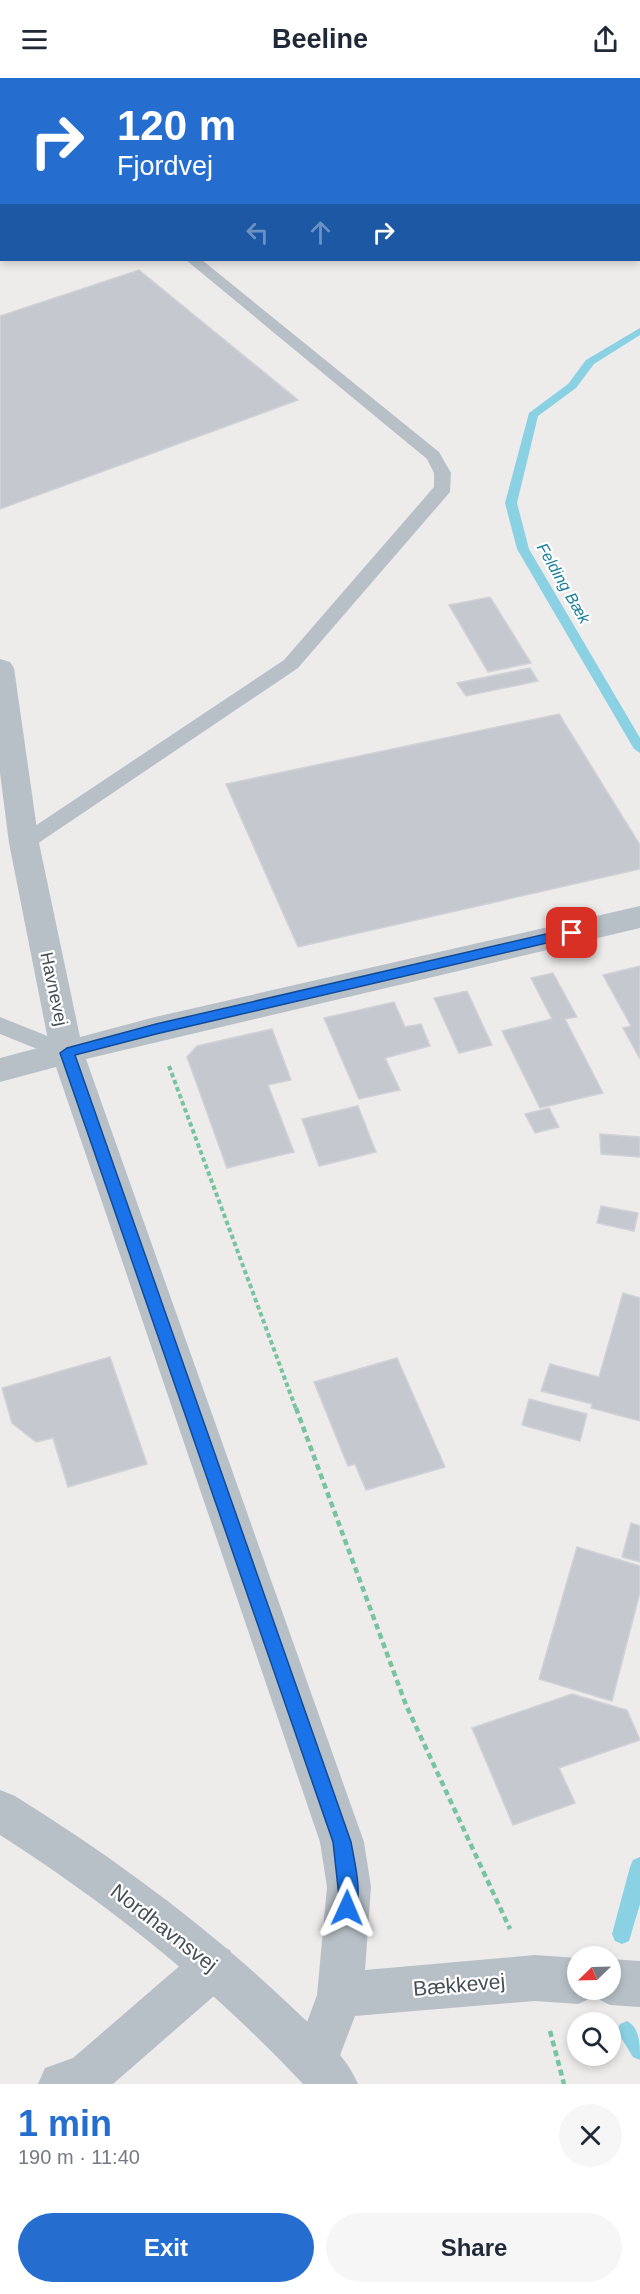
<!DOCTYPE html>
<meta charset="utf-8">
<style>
body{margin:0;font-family:Arial,sans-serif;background:#f6f6f7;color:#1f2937;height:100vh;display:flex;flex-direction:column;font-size:22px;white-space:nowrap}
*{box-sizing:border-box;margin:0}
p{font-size:20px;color:#747a83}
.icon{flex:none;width:33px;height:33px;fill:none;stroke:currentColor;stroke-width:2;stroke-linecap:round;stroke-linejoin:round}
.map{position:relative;height:2006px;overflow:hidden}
.drawer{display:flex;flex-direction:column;background:#fff;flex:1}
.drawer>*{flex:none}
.banner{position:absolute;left:0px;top:0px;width:640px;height:183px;box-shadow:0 3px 9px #0003;background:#256ecf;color:#fff;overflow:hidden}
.needle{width:39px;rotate:247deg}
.fabs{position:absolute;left:567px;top:1868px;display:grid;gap:12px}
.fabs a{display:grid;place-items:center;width:54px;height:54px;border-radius:50%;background:#fff;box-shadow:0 3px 9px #0003;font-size:30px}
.pin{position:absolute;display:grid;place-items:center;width:51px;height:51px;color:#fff;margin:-26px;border-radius:12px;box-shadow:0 3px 9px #0006}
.me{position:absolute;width:66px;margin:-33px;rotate:1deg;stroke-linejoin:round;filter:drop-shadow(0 0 4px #0008)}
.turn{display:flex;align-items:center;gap:21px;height:126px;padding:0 18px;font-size:27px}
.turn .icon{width:78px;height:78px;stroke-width:2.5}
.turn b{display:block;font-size:42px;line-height:51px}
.lanes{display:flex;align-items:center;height:57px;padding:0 18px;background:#0003;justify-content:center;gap:30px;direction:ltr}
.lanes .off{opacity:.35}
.round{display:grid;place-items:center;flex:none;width:63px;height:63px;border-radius:32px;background:#f6f6f7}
.headline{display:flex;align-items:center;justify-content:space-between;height:102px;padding:0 18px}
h1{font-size:36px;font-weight:700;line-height:45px;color:#256ecf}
.button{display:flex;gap:12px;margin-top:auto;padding:12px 18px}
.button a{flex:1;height:69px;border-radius:36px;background:#256ecf;color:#fff;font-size:24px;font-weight:700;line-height:69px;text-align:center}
.button a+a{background:#f6f6f7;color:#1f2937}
header{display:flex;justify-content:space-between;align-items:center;height:78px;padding:0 18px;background:#fff;font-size:27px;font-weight:700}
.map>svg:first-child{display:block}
.water{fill:#8bd1e4}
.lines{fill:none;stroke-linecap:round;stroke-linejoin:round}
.stream{fill:#8bd1e4;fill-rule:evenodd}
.building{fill:#c5c8ce;stroke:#d0d2d7;stroke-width:1.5}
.path-far1{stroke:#76c59f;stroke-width:4;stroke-dasharray:4.5 3;stroke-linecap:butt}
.path{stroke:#76c59f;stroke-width:4.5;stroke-dasharray:6 4;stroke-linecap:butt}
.service{fill:#b8c0c7;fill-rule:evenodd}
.minor{fill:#b8c0c7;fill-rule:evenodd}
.tertiary{fill:#b8c0c7;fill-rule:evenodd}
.route{fill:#1a73e8;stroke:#114b97;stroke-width:1.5}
.labels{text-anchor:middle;stroke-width:4.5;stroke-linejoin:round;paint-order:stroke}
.far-water-label{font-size:16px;font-style:italic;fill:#167d9a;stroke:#fff}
.street-label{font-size:18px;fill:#454f57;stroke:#fff}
.near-street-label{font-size:21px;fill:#454f57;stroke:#fff}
</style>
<header><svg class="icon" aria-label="menu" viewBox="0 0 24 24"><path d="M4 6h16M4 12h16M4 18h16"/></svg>Beeline<svg class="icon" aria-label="share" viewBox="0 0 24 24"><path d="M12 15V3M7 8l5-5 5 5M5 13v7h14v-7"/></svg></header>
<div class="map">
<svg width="640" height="2006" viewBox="0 0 640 2006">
<rect width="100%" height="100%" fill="#eeebeb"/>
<!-- water -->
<path class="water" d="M0,0H213L2,2L0,70Z"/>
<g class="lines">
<!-- stream -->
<g class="stream">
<path d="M639,42L640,43V49L639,48Z"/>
<path d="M640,250V257L594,286L576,310L538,338L517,425L529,471L640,660V675L634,671L517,471L505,425L529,335L568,306L586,282Z"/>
<path d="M640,1779V1826L629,1863L622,1866L615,1863L612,1856L630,1789L633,1782Z"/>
<path d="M627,1943C640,1950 640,1967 640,1982L633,1979L617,1953L620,1946Z"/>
</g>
</g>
<!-- building -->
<g class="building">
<path d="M139,192L298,322L0,431V238Z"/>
<path d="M490,519L531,585L488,594L449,527Z"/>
<path d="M530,590L538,603L466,618L457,605Z"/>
<path d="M559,636L640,767V791L298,869L226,706Z"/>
<path d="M640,888V981L623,950L631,948L603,897Z"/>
<path d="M553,895L577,939L565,941L603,1015L540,1030L502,953L552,941L531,900Z"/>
<path d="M467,913L492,967L459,975L434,920Z"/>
<path d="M394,924L405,949L421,946L430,968L385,980L400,1012L359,1021L324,940Z"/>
<path d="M272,951L291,1002L268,1007L294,1074L227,1090L187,979L197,968Z"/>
<path d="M358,1028L376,1074L319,1088L302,1041Z"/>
<path d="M549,1030L559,1049L535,1055L525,1036Z"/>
<path d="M600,1056L640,1059V1079L601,1076Z"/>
<path d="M601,1128L638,1135L634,1153L597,1145Z"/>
<path d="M623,1215L640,1220V1343L591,1330L592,1326L541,1313L550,1286L599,1299Z"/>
<path d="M110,1279L147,1386L68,1409L53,1360L36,1364L12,1345L2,1310Z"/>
<path d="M397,1280L445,1389L366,1412L355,1386L348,1388L314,1304Z"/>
<path d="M529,1321L587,1336L580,1363L522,1347Z"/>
<path d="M631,1445L640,1448V1484L622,1479Z"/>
<path d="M577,1469L640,1488V1514L612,1623L539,1601Z"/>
<path d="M572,1616L627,1632L640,1662L559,1690L575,1725L513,1747L472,1650Z"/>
</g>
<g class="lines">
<!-- path-far1 -->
<path class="path-far1" d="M169,988L296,1331"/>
<!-- path -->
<g class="path">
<path d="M296,1330L406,1627L510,1851"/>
<path d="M550,1953L564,2006"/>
</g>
<!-- service -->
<g class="service">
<path d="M0,92H2L0,101Z"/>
<path d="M186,182H202L439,374L451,395L450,414L298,590L31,770H17L14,765L17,760L284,582L434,409V395L427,381Z"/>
<path d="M0,939L75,969L78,975L75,981L67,983L0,956Z"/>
</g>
<!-- minor -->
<g class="minor">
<path d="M0,581L10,584L14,590L39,765L80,959L155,939L640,828V850L86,981L364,1764L371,1809L365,1892L535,1877L578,1880V1911H610V1881L640,1883V1929L610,1927L594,1919L578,1926L535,1923L355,1938L331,2001C319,2006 311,2006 299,2001L292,1985L317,1917L327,1809L320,1764L56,989L0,1004V980L49,967L9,765L0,695Z"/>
<path d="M214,1866L230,1872L236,1888L230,1904L113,2006H38L45,1990L73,1980L198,1872Z"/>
</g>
<!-- tertiary -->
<path class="tertiary" d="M0,1712L15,1718C116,1781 211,1851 297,1934C319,1955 346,1977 358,2006H303C213,1910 111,1828 0,1757Z"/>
</g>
<!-- route -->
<path class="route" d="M572,850L577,851V858L156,956L75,977L351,1764C355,1787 363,1815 354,1837L347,1840L341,1837L333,1764L60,975L67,970L156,946Z"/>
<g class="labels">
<!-- far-water labels -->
<g class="far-water-label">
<text transform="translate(564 505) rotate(60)" y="6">Felding Bæk</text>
</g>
<!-- street labels -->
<g class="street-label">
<text transform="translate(54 911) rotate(78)" y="6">Havnevej</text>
</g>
<!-- near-street labels -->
<g class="near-street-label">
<text transform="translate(164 1850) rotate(38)" y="7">Nordhavnsvej</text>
<text transform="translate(459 1907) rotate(-5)" y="7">Bækkevej</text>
</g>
</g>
</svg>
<div class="fabs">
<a><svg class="needle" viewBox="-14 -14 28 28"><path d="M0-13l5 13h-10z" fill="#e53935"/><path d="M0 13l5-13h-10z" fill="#747a83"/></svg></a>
<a><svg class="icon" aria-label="search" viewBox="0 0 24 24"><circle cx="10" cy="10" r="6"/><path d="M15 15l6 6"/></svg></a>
</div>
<div class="pin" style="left:572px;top:855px;background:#d93025"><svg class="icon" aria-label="arrive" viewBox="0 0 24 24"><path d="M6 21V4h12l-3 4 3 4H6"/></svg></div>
<svg class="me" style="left:347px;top:1830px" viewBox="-20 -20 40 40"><path d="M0-17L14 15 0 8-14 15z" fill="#1a73e8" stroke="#fff" stroke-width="4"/></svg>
<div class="banner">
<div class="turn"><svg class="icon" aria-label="right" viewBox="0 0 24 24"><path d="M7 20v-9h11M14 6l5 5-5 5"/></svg><div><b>120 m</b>Fjordvej</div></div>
<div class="lanes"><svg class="icon off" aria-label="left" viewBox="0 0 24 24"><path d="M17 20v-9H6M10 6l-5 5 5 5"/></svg><svg class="icon off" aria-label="ahead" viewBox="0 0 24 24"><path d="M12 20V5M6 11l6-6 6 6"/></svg><svg class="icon" aria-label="right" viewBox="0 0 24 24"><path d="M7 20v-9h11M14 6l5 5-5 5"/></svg></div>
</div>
</div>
<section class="drawer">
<div class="headline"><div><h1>1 min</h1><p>190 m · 11:40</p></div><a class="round"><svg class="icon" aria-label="close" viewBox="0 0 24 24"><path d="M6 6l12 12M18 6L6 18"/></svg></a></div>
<div class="button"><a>Exit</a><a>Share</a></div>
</section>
